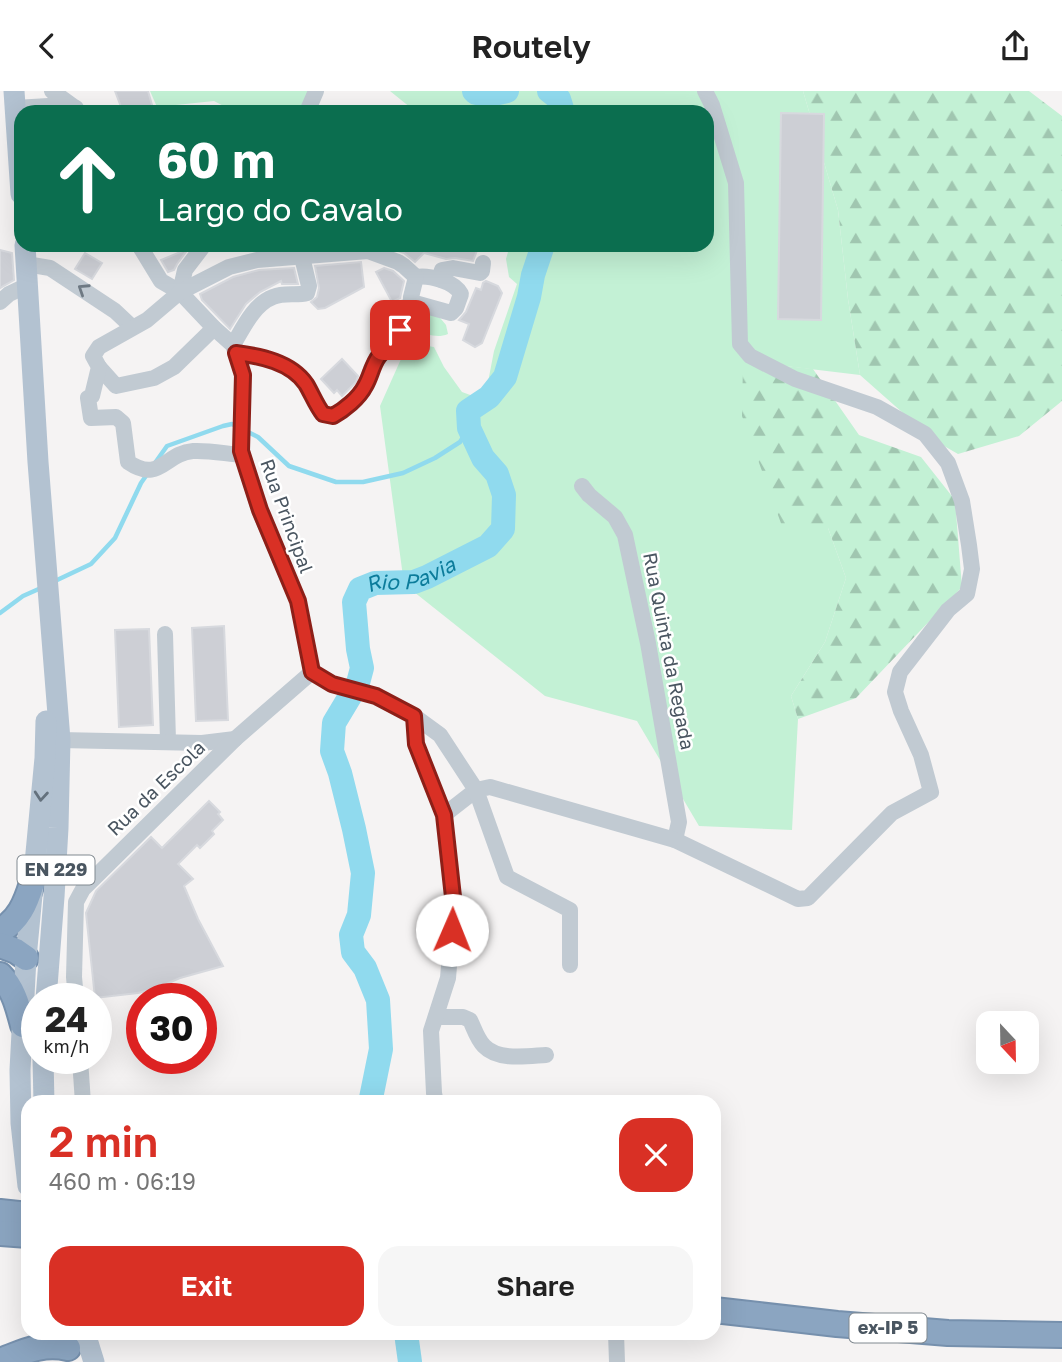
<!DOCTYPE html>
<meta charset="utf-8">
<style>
body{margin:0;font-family:"Golos Text",sans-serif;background:#f6f6f6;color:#222;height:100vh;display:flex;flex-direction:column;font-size:26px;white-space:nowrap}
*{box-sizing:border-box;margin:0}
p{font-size:23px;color:#767676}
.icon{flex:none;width:38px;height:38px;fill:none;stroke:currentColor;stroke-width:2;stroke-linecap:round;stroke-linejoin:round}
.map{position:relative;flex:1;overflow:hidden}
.side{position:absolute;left:21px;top:1004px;width:700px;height:245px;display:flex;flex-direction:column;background:#fff;border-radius:21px;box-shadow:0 7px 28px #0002}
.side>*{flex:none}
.top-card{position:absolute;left:14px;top:14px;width:700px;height:147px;border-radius:21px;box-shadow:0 7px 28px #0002;background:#0b6e4f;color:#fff;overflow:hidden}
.needle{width:46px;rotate:158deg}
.fabs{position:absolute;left:976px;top:920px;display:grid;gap:14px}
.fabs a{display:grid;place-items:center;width:63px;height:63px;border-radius:14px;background:#fff;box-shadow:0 7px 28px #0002;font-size:35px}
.speed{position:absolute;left:21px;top:892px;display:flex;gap:14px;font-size:35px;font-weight:700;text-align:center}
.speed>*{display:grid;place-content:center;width:91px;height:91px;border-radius:50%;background:#fff;box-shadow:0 7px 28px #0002;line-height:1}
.speed small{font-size:18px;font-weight:400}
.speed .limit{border:10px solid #d22;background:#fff;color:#111}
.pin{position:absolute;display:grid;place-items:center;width:60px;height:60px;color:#fff;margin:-30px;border-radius:14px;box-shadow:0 4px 10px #0006}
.me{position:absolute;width:77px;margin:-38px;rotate:1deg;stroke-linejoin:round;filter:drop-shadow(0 0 5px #0008)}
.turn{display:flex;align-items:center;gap:24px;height:147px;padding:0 28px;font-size:32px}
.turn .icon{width:91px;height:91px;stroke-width:2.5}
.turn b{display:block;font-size:49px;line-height:60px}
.round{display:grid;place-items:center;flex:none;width:74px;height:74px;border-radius:21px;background:#f6f6f6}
.headline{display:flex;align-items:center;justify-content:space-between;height:119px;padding:0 28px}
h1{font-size:42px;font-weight:600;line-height:52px;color:#d93025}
.primary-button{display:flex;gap:14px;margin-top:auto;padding:14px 28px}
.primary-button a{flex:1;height:80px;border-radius:21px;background:#d93025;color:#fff;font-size:28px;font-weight:600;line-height:80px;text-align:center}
.primary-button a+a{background:#f6f6f6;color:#222}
header{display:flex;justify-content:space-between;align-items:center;height:91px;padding:0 28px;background:#fff;font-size:32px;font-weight:600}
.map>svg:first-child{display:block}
.green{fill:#c3f1d5}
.forest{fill:url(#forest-firs)}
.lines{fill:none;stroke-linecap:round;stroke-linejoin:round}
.stream{stroke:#90daee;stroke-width:4.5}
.river{stroke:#90daee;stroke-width:24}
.building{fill:#cdcfd5;stroke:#d7d9de;stroke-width:2}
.highway-casing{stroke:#7690ad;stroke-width:28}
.minor{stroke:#c1cad2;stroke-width:16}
.major{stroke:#b3c2d1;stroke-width:21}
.highway{stroke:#8ba5c1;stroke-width:24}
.oneway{stroke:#6e7983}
.oneway2{stroke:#64717d}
.route-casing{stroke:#8d1f18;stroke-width:18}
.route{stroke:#d93025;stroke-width:12}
.labels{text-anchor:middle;stroke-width:5;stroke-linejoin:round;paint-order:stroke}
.shield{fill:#fff;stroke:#808990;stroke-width:2}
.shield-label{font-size:18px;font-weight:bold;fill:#4a5661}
.street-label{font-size:19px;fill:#4a5661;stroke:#fff}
.water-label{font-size:21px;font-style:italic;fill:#0c7c9b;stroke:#fff}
</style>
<header><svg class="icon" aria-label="back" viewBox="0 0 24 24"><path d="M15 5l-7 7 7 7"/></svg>Routely<svg class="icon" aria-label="share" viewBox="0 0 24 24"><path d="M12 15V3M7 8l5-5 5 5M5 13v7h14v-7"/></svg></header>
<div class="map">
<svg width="1062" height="1271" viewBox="0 0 1062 1271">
<defs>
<pattern id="forest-firs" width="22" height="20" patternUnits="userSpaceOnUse" patternTransform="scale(1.75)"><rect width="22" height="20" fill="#c3f1d5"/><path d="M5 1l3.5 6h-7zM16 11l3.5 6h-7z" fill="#a0c6b0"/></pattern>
</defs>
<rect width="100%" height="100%" fill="#f5f3f3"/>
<!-- green -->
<g class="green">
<path d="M150,0H322L299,21H235L214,10L157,16Z"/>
<path d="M390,0H803L838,119L848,208L860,284L744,270L828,437L846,487L825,551L791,605L798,628L792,739L699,735L637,630L545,605L404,493L380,315L401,268L409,256L422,254L434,256L444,276L462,301L473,305L488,291L494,260L517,193L509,186L506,168L510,154H707V21H410L411,17Z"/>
<path d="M417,222L424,224L436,222L446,234L448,243C436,248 428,242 415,242L413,229Z"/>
</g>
<!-- forest -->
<g class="forest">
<path d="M803,0H1029L1062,25V310L1019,345L958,363L911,336L903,322L860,284L848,208L838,119Z"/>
<path d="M743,270L813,278L859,344L921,366L955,409L962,496L856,607L798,628L791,605L825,551L846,487L828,437L782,435L742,325Z"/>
</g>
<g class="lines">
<!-- stream -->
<g class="stream">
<path d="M246,340L258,346L289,375L336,391H363L403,382L435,367L460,351L469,337"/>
<path d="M155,372L167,355L223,335L232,333L238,336"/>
<path d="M55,490L91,473L115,447L141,392L148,382"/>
<path d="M0,522L23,505L41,497"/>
</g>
<!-- river -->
<g class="river">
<path d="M474,0L476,2L494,3L507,0"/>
<path d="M549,0L559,8L563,21"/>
<path id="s1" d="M370,1012L381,958L378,909L365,877L353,861L351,844L359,824L363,782L354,738L340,682L332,660L334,632L358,592L362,577L358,558L354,511L360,498L375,492L414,491L427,486L488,455L503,438L504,404L497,383L483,367L469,337L468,320L489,306L505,286L529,206L533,184L543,154"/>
<path d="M406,1242L410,1271"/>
</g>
</g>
<!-- building -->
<g class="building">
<path d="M115,0H148L154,21H123Z"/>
<path d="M781,22L824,23L821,229L778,228Z"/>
<path d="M181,154H191L177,173L174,179L168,181L161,169L183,160Z"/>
<path d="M382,154H479L473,170L455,167L446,168L424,162L415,171L404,162Z"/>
<path d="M0,159L12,162L14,189L0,197Z"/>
<path d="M85,162L102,172L92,188L75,178Z"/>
<path d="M361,171L364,196L325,217L318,218L311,211L317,206L319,197L315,175Z"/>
<path d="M294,177L298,193H282L281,190L260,201L246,213L230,238L202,209L200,203L233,186L259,179Z"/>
<path d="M384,177L393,180L404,190L400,207L392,211L376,181Z"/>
<path d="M486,190L498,195L502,202L482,252L475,256L463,249L469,233L459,229L466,221L476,197L481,199L483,192Z"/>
<path d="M342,268L358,285L356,291L342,305L337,299L334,302L321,288Z"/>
<path d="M224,535L228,629L196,630L192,537Z"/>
<path d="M149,538L153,634L119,636L115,539Z"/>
<path d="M209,710L220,721L218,723L223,729L212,740L214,743L200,757L197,754L178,773L193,788L184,795L198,828L223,875L180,887L157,897L138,902L95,907L86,822L96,800L151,746L162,757Z"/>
</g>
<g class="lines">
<defs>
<g id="highway">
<path d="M0,840C19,829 26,812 32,792"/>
<path d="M0,854L16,860L26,867"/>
<path d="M0,884C14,898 18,916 23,934"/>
<path d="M0,1121L28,1124"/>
<path d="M0,1142L28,1144"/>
<path d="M714,1219L837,1233L948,1242L1062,1244"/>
<path d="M0,1270C24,1261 42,1251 68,1257"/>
</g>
</defs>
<!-- highway casing -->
<use href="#highway" class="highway-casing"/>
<!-- minor -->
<g class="minor">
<path d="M52,0L74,16"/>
<path d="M15,17L49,15L76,17"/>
<path d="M307,21L316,0"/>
<path d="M139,154L161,190L180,201L214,237L233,254L243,284L241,360L259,419L298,510L312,581"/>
<path d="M26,173L50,177L115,220L132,236"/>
<path d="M441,189L440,185L442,179L453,177L480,182L482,180L483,172"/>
<path d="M180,201L185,179L204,154"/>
<path d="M411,209L415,212L451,222L456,217L461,203C454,190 429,184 416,186"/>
<path d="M0,211L9,203L28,194"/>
<path d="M233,254C243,237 254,213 273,206C284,201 297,205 307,202L309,195L302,166"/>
<path d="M236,262C260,265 291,271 306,293C312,303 316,314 323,323L333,325L355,308L365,296L371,278L379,264L396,249L411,209V206L416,186"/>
<path d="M99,276L116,295L154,287L174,276L214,237"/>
<path d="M243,364C227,363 209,359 193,360C165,362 160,393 128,371L123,332L116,326L91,327L88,307L92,305L99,276L93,265L99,256L147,229L180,201L229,176L257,169L368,160L398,171L404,175L416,186"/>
<path d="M582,395L589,404L615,426L625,444L648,552L679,731L675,749"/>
<path d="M165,543L168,650"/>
<path d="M312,581L333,593L376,605L414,625L440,644L476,699L444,724L416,653L414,625"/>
<path d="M51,655L54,651L60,649L202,652L235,648"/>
<path d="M570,874V819L507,786L476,699L490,696L675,749L798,808L808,807L892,722L931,701L921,664L901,620L895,601L900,581L948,519L967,503L972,478L969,454L962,410L948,372L925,343L877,316L795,288L750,265L740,253L736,92L712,14L705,0"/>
<path d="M76,908L74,886L76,811L83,798L235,648L312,581"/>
<path d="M436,926H463L470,929C474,937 477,948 484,955C498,970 528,965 546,964"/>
<path d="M80,968L83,1012"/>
<path d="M436,1012L434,1002L431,940L448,887L454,815L444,724"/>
<path d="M616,1242L617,1271"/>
</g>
<!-- major -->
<g class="major">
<path d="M14,0L21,103"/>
<path d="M25,154L38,371L60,649L58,737L54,806L46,908"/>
<path d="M43,968L44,1012"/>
<path d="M28,1095L21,1032L20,979L26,867L45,667L46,630"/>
<path d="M85,1242L94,1271"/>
</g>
<!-- highway -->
<use href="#highway" class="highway"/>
</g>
<!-- one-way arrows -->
<defs><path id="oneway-chevron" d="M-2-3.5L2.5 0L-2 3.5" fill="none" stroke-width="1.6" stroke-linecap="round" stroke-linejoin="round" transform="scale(1.75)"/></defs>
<use class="oneway" href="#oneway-chevron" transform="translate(83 198) rotate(-147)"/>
<use class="oneway2" href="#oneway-chevron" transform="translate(41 705) rotate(95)"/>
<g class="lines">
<defs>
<path id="route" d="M400,239C394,252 387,255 379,265C372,274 371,285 365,295C359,307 344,319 333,325L323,323C316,314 312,303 306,293C291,271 260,265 236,262L243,284L241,360L260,419L298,510L312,581L332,593L376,605L414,625L416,653L444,724L454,815L452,839"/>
</defs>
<!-- route casing -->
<use href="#route" class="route-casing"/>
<!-- route -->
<use href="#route" class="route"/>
</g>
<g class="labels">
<!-- shield labels -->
<g class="shield">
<rect x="17.5" y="764.5" width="77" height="29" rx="5"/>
<rect x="849.5" y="1222.5" width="77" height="29" rx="5"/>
</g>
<g class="shield-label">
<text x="56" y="785">EN 229</text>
<text x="888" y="1243">ex-IP 5</text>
</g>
<!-- street labels -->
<g class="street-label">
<text transform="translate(287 425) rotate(70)" y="7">Rua Principal</text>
<text transform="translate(669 560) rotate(79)" y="7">Rua Quinta da Regada</text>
<text transform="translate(156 697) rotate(-44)" y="7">Rua da Escola</text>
</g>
<!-- water labels -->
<g class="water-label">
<text dy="7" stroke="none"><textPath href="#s1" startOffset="590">Rio Pavia</textPath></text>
</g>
</g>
</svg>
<div class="fabs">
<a><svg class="needle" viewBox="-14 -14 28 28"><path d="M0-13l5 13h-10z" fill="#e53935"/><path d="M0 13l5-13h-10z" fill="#767676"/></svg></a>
</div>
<div class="speed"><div>24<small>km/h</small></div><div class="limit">30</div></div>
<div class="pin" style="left:400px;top:239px;background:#d93025"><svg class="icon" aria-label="arrive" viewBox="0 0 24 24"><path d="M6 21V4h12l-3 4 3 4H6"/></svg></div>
<svg class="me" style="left:452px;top:839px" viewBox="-20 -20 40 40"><circle r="19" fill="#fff"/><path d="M0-13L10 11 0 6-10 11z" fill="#d93025"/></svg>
<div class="top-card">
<div class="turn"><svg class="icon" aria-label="ahead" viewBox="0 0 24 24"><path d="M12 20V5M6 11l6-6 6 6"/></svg><div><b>60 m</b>Largo do Cavalo</div></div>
</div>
<section class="side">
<div class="headline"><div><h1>2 min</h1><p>460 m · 06:19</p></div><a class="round" style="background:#d93025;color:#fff"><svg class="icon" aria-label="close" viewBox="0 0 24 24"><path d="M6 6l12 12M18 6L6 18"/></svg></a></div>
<div class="primary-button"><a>Exit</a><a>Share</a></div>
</section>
</div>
